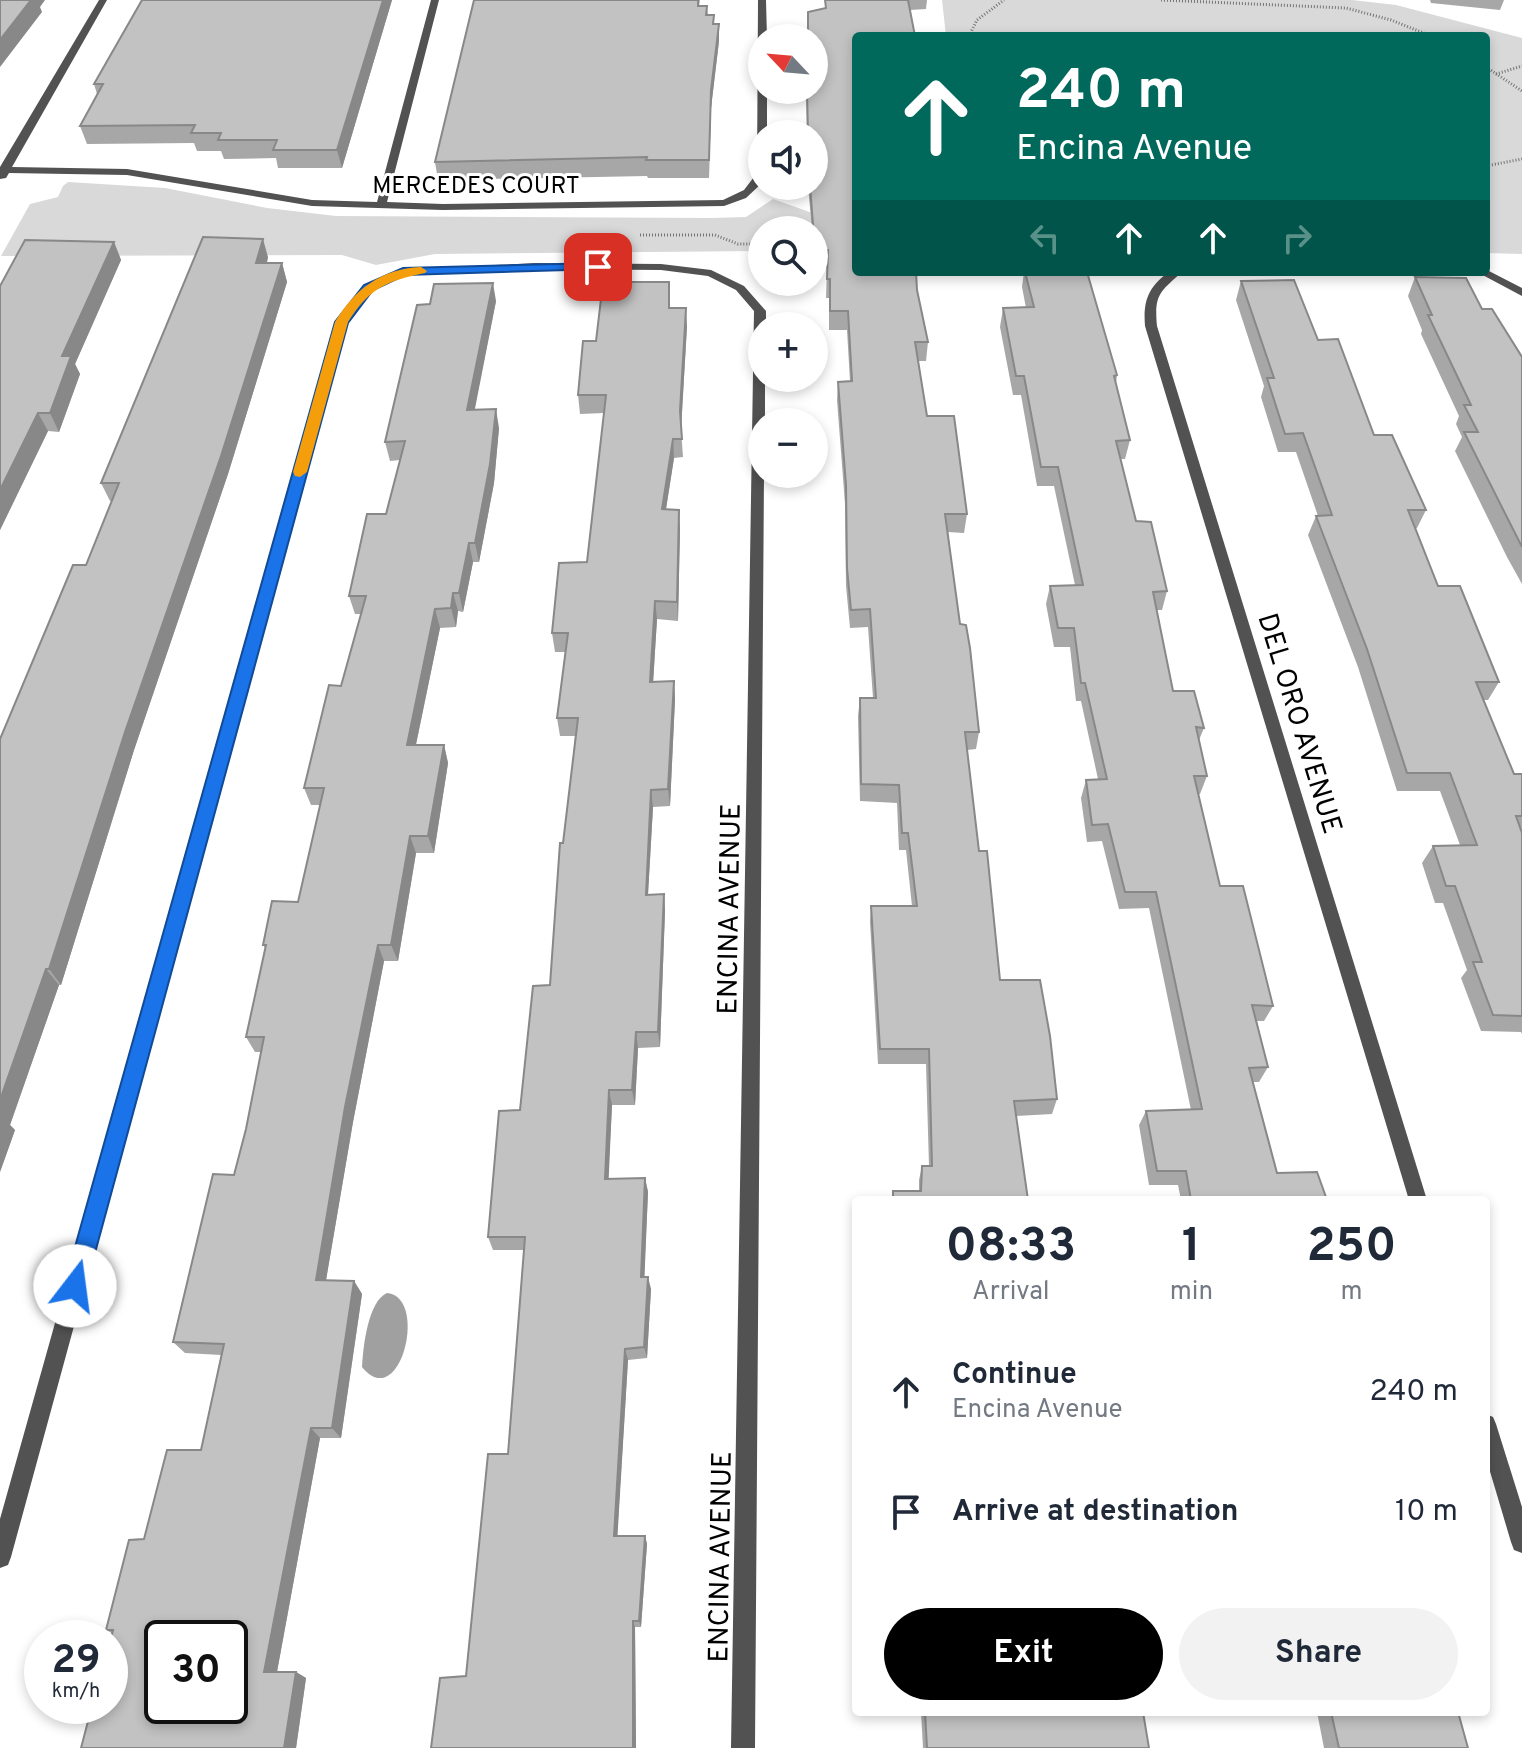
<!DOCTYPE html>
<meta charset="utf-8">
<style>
body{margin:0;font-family:Overpass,sans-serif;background:#f2f2f3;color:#1f2937;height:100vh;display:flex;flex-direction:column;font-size:30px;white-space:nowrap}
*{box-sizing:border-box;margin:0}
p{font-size:26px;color:#747a83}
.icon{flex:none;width:44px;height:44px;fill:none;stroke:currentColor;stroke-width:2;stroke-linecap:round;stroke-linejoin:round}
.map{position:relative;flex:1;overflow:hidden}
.side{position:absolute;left:852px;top:1196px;width:638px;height:520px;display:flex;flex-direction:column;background:#fff;border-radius:8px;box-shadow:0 4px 12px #0003}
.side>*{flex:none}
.banner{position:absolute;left:852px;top:32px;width:638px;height:244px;border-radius:8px;box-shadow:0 4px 12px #0003;background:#00695c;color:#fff;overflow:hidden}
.needle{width:52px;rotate:296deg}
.buttons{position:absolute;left:748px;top:24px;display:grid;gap:16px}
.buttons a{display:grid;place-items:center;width:80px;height:80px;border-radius:50%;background:#fff;box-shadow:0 4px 12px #0003;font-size:40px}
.speed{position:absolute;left:24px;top:1620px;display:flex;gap:16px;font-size:40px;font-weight:700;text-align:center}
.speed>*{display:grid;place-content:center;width:104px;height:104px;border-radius:50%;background:#fff;box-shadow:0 4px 12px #0003;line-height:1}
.speed small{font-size:20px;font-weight:400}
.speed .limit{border:4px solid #111;border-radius:12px;background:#fff;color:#111}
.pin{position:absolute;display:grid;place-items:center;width:68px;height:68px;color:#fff;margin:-34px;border-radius:16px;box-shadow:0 4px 12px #0006}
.me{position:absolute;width:88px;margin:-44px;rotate:15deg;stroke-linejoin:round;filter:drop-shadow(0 0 6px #0008)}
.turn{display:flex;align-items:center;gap:28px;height:168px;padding:0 32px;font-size:36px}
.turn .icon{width:104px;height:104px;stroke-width:2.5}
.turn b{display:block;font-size:56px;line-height:68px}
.lanes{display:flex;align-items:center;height:76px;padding:0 32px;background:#0003;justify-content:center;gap:40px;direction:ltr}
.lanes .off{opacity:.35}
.eta{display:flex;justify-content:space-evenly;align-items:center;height:136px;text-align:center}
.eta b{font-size:48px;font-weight:700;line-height:56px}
.button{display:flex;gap:16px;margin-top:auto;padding:16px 32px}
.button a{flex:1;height:92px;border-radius:48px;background:#000;color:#fff;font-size:32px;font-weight:700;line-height:92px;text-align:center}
.button a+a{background:#f2f2f3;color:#1f2937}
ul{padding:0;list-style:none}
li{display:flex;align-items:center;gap:24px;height:120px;padding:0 32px}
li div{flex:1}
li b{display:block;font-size:30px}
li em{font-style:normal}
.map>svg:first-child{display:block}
.green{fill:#d9d9d9}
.water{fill:#a0a0a0}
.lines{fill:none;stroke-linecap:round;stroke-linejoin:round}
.path{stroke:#747474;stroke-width:3;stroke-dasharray:1 2;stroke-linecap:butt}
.minor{fill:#525252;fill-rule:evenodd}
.wall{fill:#a7a7a7}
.shaded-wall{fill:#888}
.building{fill:#c2c2c2;stroke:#888;stroke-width:2;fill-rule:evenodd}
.route{fill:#1a73e8;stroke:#114b97;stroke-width:2}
.slow{fill:#f59e0b}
.labels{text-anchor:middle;stroke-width:6;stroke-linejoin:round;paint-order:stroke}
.far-street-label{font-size:24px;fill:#000;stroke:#fff}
.street-label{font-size:28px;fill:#000;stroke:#fff}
</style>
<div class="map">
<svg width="1522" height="1748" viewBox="0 0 1522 1748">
<rect width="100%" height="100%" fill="#fff"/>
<!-- green -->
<g class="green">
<path d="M942,0H1352L1396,5L1522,38V254L1486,253V36H946Z"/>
<path d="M68,182L165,188L267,208L336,216L711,218L746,217L773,199L818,215H856L814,230H762V251L435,254L376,265L342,255L1,256L30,204L58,197L63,186Z"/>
</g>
<!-- water -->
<path class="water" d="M387,1293C429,1297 400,1414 362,1367C363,1347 368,1301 387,1293Z"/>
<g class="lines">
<!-- path -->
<g class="path">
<path d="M1161,0L1346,8L1391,20L1431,36"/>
<path d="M969,36L977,20L1004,0"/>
<path d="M1486,67L1522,91"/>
<path d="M1496,74L1522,66"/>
<path d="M1486,166L1522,159"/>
<path d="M640,235H715L738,244H762"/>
</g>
<!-- minor -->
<g class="minor">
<path d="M99,0H107L12,167L127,169L312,200L377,202L431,0H439L387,202L443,204L723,200L744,190L757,173L758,0H766L767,38H762V90H767V134H762V183L746,198L724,206L443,210L312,206L127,175L9,173L6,178L0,179V167Z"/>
<path d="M535,263L661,264L711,270L744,286L766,311V326H762V378H765V422H762V474H764L755,1748H731L754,311L736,290L708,276L661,270L535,269L405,275L373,289L348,322L11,1557L8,1565L0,1568V1519L336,322L365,285L399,270Z"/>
<path d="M1487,270L1522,288V296L1477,272H1486Z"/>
<path d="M1169,272H1182C1160,292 1154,294 1157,326L1427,1200H1409L1145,326C1143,301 1148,287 1169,272Z"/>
<path d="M1486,1414L1493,1417L1496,1424L1522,1507V1553L1514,1550L1511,1542L1486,1458Z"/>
</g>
</g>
<!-- wall -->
<g class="wall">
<path d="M392,0L342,168H278L276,158L224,159L221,151H197L194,143L87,144L80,126L97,94L94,84Z"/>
<path d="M474,0H700L699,6H707L708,15L715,24L719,41L711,108L709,178H648L647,176L438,180L435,162Z"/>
<path d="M825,0H927L926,9L910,10L856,36L917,290L928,342L926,361H918L927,416L967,514L964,533L948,532L960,624L979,732L976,749L967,750L979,851L1000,980L1057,1099L1052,1114L1016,1116L1028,1200H891L893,1191H919V1180L922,1166H929L926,1064H878L870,922L871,906H912L906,850H899L897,803L860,801L858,716L860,698H873L868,627L850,628L846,586L845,504L837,400L838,382L850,381L847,330H829V298H826L827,268H815L814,230H812L808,186H814V134H807L806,90H814L807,37L808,12L825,9Z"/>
<path d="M1430,0H1504L1500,10L1431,3Z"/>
<path d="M114,242L121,260L75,364L80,374L59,432L48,431L0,530V286Z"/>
<path d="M268,257L267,263H282L287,282L228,474L134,750L61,985H59L10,1125L15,1130L0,1172L86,565L112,501H110L101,483Z"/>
<path d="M1024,272H1087L1117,375L1116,383L1130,440L1125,459H1120L1136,521L1167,591L1162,610H1157L1173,691L1204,728L1199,740L1207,776L1200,794H1198L1220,886L1273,1006L1264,1021H1257L1268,1067L1259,1082H1253L1277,1173L1327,1200H1181L1178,1185H1149L1139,1125L1146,1111L1191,1110L1149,908L1119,909L1102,841L1087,842L1081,798L1086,780L1098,779L1081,701H1076L1070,647H1054L1046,604L1050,586L1075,585L1054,486H1037L1021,395H1013L1000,327L1003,308H1026L1022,287Z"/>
<path d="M1415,277L1482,309L1522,357V584L1507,557L1455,451L1462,437L1456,424L1459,416L1421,334L1422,330L1408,296Z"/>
<path d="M1241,281L1318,340L1374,435L1426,510L1417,528H1416L1438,586L1499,682L1488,700H1484L1514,774H1522V1034L1521,1032L1481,1031L1461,978L1467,970L1443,903H1435L1422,863L1433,846L1460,845L1440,791H1397L1358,667L1308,535L1316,516H1318L1296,452H1278L1261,397L1264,386L1236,300Z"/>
<path d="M496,301L474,410L499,428L494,483L479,562H473L463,612L458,611L456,627L440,628L416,745H444L448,763L434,853H416L398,961H384L353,1122L326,1280L354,1281L362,1294L341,1438H320L277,1672H296L306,1678L296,1748L112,1633L106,1630L144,1539L201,1450L221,1355L185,1353L173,1342L234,1175L246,1129L261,1052H255L246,1037L266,949L263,945L298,902L320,805H311L304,788L341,686L361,614H355L349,596L386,514L400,460L390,461L385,442Z"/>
<path d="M670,308L687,326L681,429L683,457L674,458L666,509L680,528L678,621L657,619L653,682L674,681L675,699L670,806L653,807L648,895L664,894L665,911L660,1047L638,1048L635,1105H612L608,1179L645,1178L648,1192L644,1277L651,1289L647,1358L628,1360L617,1536H645L647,1544L641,1627H635L636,1748H431L466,1676L508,1454L524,1250H493L488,1237L550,985L575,736H560L557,718L565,652H555L552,633L587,562L604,413L580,414L578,395L596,341Z"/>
<path d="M921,1712H1143L1149,1748H923Z"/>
<path d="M1317,1712H1458L1468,1748H1324Z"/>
</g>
<!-- shaded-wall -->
<g class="shaded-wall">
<path d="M31,0H45L40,7L42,12L0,67V40Z"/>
<path d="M383,0H392L342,168L337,150Z"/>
<path d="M719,24V41L711,108L709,178L711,90Z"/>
<path d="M263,239L268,257L262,281L256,263Z"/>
<path d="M114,242L121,260L75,364L80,374L59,432L50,413L62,356Z"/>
<path d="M282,263L287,282L228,474L134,750L61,985L49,969L125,732Z"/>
<path d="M493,283L496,301L471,429L467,410Z"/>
<path d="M686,308L687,326L681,429L680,411Z"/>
<path d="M496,409L499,428L494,483L479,562L475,543Z"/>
<path d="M38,413L48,431L0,530V490Z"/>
<path d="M673,439L674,458L663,528L662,509Z"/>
<path d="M679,510L680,528L678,621L677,602Z"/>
<path d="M469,543L473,562L463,612L459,593Z"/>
<path d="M453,593L458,611L456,627L451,608Z"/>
<path d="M655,601L657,619L652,700L650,682Z"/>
<path d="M435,609L440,628L412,763L407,745Z"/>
<path d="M674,681L675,699L670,806L668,789Z"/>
<path d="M444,745L448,763L434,853L428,836Z"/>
<path d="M651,790L653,807L647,911L646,895Z"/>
<path d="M410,836L416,853L398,961L391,945Z"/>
<path d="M664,894L665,911L660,1047L658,1032Z"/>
<path d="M378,945L384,961L353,1122L324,1292L316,1280L345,1107Z"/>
<path d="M46,969L59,985L10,1125L15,1130L0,1172V1100Z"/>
<path d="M636,1032L638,1048L635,1105L632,1090Z"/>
<path d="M609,1090L612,1105L608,1193L605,1179Z"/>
<path d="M645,1178L648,1192L644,1289L641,1277Z"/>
<path d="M648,1277L651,1289L647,1358L644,1347Z"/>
<path d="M354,1281L362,1294L341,1438L332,1428Z"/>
<path d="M625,1349L628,1360L617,1544L614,1536Z"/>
<path d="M311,1428L320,1438L276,1677L264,1672Z"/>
<path d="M645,1536L647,1544L641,1627L639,1621Z"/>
<path d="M633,1621L635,1627L636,1748H633Z"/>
<path d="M296,1672L306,1678L296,1748H284Z"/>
</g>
<!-- building -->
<g class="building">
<path d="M0,0H31L0,40Z"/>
<path d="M142,0H383L337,150H273L277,140H218L221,133H191L195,125L80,126L103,84H94Z"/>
<path d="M474,0H698V6H707L706,15H714L713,24H719L711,90L709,160H646L647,157L435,162Z"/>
<path d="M825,0H908L915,36H856V272H916L917,290L928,342H915L927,416H954L967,514H945L960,624L966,625L970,648L979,732H965L979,851H987L1000,980H1040L1050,1036L1057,1099L1014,1101L1028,1200H893V1191H921L922,1166H932L929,1049H880L871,906H917L908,833H902L899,785L861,784L860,698H876L870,609L851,610L847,568L846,485L838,382L852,381L848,311H830V279H827L828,250H815L810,186H814V134H808L807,90H814V38H806L808,37V12L826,8Z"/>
<path d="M203,237L263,239L256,263H282L221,456L125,732L49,969H46L0,1100V739L73,565H86L119,483H101Z"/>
<path d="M25,240L114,242L62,356H71L50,413H38L0,490V286Z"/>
<path d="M1025,272H1087L1117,375L1114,376L1130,440L1116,441L1136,521L1151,522L1167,591L1153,592L1173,691H1194L1204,728L1196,727L1207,776H1194L1220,886H1243L1273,1006L1252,1005L1268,1067L1249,1068L1277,1173L1317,1172L1327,1200H1191L1186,1171H1157L1146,1111L1202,1109L1156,892H1125L1108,824L1092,825L1086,780L1107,779L1085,683H1081L1074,628H1058L1050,586L1083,585L1058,467H1041L1024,376H1016L1003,308L1034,307Z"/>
<path d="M1415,277L1466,278L1482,309H1492L1522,357V547L1464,432H1478L1464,405H1471L1428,315H1432Z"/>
<path d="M1294,280L1318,340L1338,339L1374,435H1392L1426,510H1408L1438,586H1460L1499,682H1476L1514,774H1522V816H1516L1522,833V1016L1493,1015L1473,962H1482L1455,886H1446L1433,846L1477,845L1450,773H1407L1367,649L1316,516L1332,515L1303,433L1285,434L1267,378H1274L1241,281Z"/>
<path d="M603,282H669V308H686L680,411L682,439H673L662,509L679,510L677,602L655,601L650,682L674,681L668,789L651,790L646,895L664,894L658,1032H636L632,1090H609L605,1179L645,1178L641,1277H648L644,1347L625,1349L614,1536H645L639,1621H633V1748H431L440,1678L466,1676L488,1454H508L525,1237H488L499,1111L520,1110L533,986L550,985L560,843H563L578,718H557L568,633H552L559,563L587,562L606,395H578L583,341H596Z"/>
<path d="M493,283L467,410L496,409L490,464L475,543H469L459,593H453L451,608L435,609L407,745H444L428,836H410L391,945H378L345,1107L316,1280L354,1281L332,1428H311L264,1672H296L284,1748H81L92,1706H110V1642L113,1630H106L129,1540L144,1539L167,1450H201L224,1344L173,1342L213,1174L234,1175L246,1129L264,1037H246L266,945H263L272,901L298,902L324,788H304L329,685L341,686L366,596H349L367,514H386L405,441L385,442L417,305L430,304L434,284ZM162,1638H230V1706H162Z"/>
<path d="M925,1712H1143L1149,1748H927Z"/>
<path d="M1331,1712H1458L1468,1748H1339Z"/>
</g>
<!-- route -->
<path class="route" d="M598,263L604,267L602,269L405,275L373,290L348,323L86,1286L83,1294L75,1297L67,1294L64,1286L335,322L364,285L403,268Z"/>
<!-- slow -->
<path class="slow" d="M421,267L427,271L425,273C387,281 369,288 348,322L307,472L300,477L295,476L293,472L335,322C355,289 381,269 421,267Z"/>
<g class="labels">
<!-- far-street labels -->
<g class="far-street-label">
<text x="476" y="193">MERCEDES COURT</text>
</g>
<!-- street labels -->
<g class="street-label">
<text transform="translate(1301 723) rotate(73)" y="10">DEL ORO AVENUE</text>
<text transform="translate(728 909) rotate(-89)" y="10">ENCINA AVENUE</text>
<text transform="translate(719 1557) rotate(-89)" y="10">ENCINA AVENUE</text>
</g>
</g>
</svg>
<div class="buttons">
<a><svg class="needle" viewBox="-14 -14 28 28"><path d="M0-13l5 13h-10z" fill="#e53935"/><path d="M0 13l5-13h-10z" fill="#747a83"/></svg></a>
<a><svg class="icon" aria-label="sound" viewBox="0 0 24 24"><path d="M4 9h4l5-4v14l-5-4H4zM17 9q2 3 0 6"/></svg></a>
<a><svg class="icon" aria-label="search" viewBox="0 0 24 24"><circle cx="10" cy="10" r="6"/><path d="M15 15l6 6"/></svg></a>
<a>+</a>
<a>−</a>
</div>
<div class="speed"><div>29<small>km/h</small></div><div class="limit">30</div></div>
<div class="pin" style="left:598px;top:267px;background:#d93025"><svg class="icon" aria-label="arrive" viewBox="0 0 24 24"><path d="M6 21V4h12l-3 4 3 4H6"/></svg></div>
<svg class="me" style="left:75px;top:1286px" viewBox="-20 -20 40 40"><circle r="19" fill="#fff"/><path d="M0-13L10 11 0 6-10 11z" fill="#1a73e8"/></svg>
<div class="banner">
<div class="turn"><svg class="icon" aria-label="ahead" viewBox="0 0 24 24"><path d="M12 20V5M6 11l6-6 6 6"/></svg><div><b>240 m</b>Encina Avenue</div></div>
<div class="lanes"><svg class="icon off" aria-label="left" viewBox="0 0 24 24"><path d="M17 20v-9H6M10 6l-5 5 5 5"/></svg><svg class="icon" aria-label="ahead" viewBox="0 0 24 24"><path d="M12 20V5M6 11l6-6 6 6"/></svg><svg class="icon" aria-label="ahead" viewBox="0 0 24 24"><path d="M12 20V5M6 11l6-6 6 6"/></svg><svg class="icon off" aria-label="right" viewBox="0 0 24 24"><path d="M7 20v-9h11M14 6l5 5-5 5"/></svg></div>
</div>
<section class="side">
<div class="eta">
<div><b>08:33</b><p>Arrival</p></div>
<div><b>1</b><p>min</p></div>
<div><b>250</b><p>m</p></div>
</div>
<ul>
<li><svg class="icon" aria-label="ahead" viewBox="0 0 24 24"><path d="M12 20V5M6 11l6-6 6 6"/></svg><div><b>Continue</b><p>Encina Avenue</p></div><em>240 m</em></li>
<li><svg class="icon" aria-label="arrive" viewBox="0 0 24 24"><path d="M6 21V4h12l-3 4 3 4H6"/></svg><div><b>Arrive at destination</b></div><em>10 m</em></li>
</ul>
<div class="button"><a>Exit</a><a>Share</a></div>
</section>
</div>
